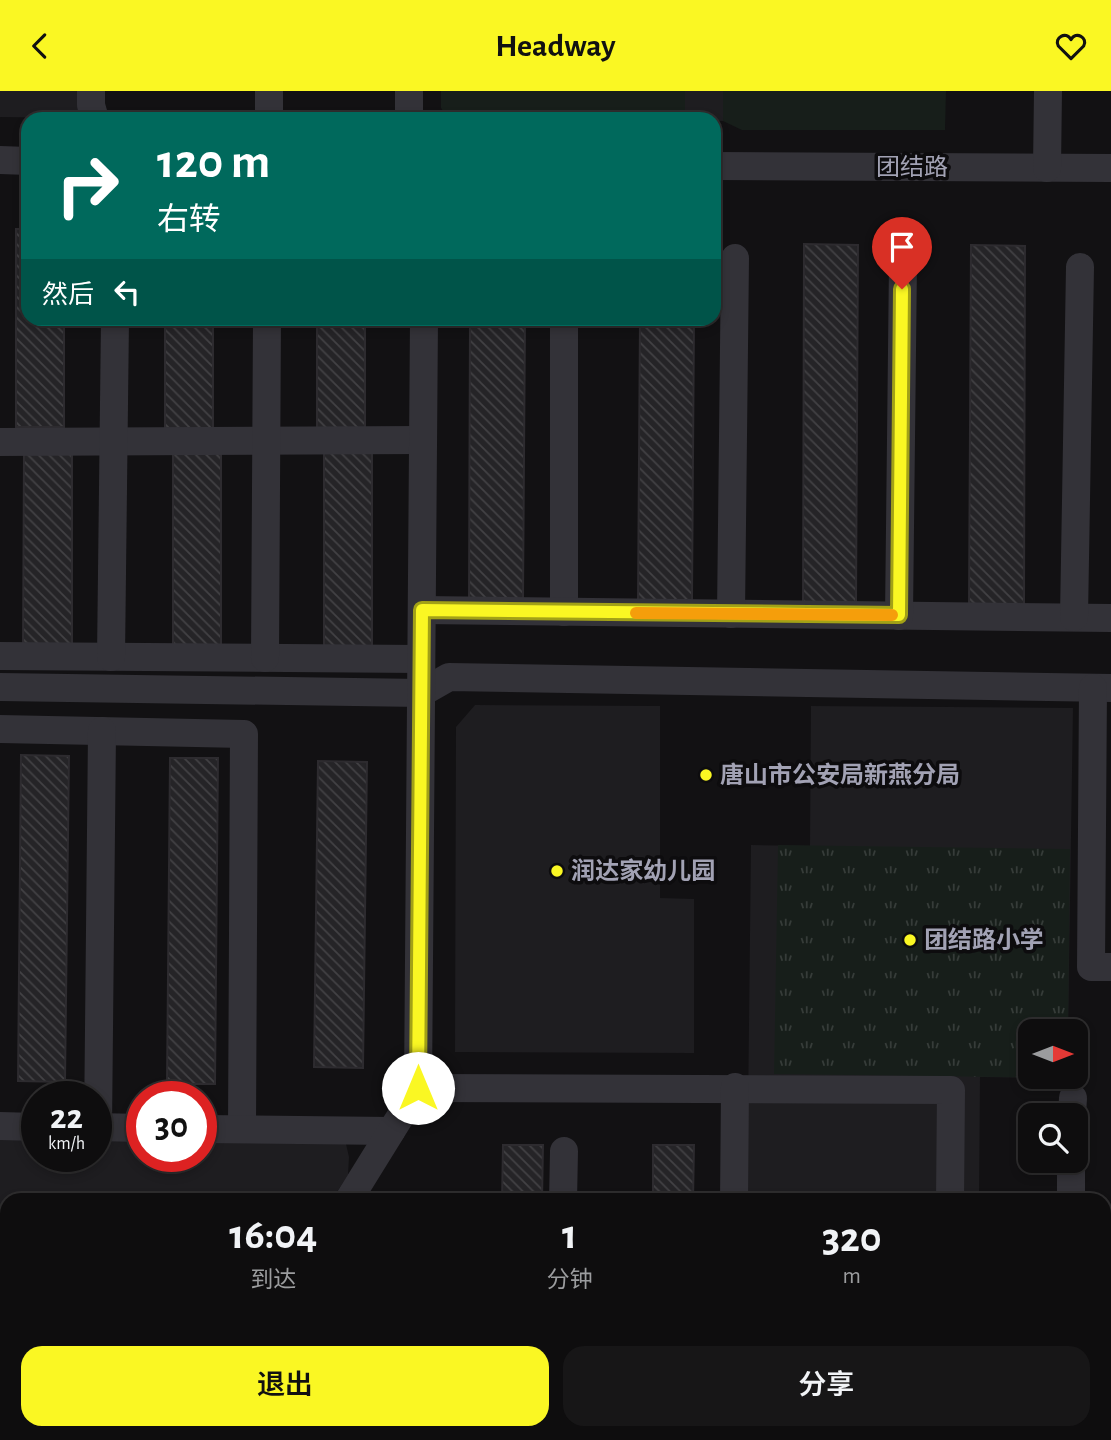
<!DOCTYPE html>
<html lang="zh">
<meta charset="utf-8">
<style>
body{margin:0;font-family:"Alegreya Sans","Noto Sans SC",sans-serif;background:#171617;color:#f1f3f6;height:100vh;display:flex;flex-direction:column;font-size:26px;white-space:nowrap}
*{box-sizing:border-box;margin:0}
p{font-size:23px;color:#9b9c9e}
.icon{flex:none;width:38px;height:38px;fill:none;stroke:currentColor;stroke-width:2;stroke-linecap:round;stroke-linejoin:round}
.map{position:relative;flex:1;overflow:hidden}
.side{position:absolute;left:0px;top:1102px;width:1111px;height:247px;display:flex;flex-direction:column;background:#0e0d0e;border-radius:21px 21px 0 0;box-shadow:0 4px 10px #0003,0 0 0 2px #2e2d2e}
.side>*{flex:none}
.guide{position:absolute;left:21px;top:21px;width:700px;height:214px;border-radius:21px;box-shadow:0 4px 10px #0003,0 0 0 2px #2e2d2e;background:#00695c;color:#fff;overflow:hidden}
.needle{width:46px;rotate:90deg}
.buttons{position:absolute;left:1018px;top:928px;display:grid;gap:14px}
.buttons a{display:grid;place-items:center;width:70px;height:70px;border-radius:14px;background:#0e0d0e;box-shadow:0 4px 10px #0003,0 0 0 2px #2e2d2e;font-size:35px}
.speed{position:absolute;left:21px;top:990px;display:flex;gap:14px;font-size:35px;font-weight:700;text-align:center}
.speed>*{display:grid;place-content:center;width:91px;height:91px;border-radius:50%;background:#0e0d0e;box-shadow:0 4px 10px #0003,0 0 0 2px #2e2d2e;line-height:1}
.speed small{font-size:18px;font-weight:400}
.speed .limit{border:10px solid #d22;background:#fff;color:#111}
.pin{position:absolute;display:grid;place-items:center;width:60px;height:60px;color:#fff;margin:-72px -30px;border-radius:50% 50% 50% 0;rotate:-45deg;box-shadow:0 0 7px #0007}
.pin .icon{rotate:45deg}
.me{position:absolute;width:77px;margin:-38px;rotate:0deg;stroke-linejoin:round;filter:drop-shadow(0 0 5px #0008)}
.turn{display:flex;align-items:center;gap:24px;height:147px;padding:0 21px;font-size:32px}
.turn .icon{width:91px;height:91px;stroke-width:2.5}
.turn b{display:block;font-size:49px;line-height:60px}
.then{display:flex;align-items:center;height:66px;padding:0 21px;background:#0003;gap:14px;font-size:26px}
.eta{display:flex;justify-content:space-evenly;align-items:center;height:119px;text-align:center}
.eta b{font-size:42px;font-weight:600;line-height:49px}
.primary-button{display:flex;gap:14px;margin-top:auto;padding:14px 21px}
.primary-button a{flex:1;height:80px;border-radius:21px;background:#faf723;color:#111;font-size:28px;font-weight:600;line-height:80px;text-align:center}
.primary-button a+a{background:#171617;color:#f1f3f6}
header{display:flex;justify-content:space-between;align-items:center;height:91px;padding:0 21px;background:#faf723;color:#111;font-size:32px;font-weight:600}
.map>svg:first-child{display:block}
.built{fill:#1e1d20}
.park{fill:url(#park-tufts)}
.garden{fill:#171e1a}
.building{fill:url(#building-back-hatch);stroke:#2d2b2f;stroke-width:2}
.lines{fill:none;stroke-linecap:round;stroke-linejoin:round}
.minor{stroke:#333238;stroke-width:28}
.route-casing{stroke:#a2a117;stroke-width:18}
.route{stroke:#faf723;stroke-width:12}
.slow{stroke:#f59e0b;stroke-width:12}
.poi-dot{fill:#faf723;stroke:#0d0c0e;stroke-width:2.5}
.labels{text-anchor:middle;stroke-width:7;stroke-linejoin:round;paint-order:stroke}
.street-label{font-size:24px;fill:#a2a2b4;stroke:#0d0c0e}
.poi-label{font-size:24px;font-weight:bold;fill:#a2a2b4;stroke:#0d0c0e;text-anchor:start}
</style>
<header><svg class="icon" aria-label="back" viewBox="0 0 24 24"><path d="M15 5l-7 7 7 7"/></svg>Headway<svg class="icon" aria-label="heart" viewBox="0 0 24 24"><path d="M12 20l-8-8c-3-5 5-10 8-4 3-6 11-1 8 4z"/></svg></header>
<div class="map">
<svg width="1111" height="1349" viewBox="0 0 1111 1349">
<defs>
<pattern id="park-tufts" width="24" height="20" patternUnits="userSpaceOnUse" patternTransform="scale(1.75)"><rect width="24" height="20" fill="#171e1a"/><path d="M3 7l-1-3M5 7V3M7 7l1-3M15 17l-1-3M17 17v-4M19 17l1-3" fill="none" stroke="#363c39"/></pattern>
<pattern id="building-back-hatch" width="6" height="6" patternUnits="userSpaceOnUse" patternTransform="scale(1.75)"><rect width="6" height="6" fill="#252427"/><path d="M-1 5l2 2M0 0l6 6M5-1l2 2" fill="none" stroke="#424144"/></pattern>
</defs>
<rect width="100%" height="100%" fill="#121113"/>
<!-- built -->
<g class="built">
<path d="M0,0H78V27L0,26Z"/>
<path d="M685,0H723V30L685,28Z"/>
<path d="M475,614L660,615V807L694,808V962L455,961L456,636Z"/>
<path d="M811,615L1073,617L1068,940H1031V985L1068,987L980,986L979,1109L747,1110L751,754L810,755Z"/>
<path d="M0,1040L37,1041V1066H96V1042L142,1043V1066H201V1044L346,1053L349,1066L348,1084L332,1109L7,1110V1342H185L180,1349H0Z"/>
<rect x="745" y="1342" width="232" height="7"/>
</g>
<!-- park -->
<path class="park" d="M778,754L1070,758L1068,940H1031V985L1068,987L774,983Z"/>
<!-- garden -->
<g class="garden">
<path d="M441,0H685V28H449L441,17Z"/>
<path d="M723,0H946L945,39H742L723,30Z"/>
</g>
<!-- building -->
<g class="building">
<path d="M16,138H28V228H64V336H16Z"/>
<path d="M804,153L858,154L856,514L803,513Z"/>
<path d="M971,154L1025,155L1024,515L969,514Z"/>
<rect x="165" y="228" width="48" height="109"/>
<rect x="317" y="228" width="48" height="111"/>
<path d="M470,228H525L523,508H469Z"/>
<path d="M640,228H694L692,509H638Z"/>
<path d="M24,360H72V558H23Z"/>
<path d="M173,360H221V558L173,557Z"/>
<rect x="324" y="360" width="48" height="198"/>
<path d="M21,664L69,665L65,991L18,990Z"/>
<path d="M170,667H218L215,993H167Z"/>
<path d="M318,670L367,671L363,977L314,976Z"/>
<path d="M503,1054H543L542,1110H502Z"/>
<path d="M653,1054H694L693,1110H653Z"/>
<rect x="355" y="1342" width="48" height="7"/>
<rect x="509" y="1342" width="43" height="7"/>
<rect x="659" y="1342" width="43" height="7"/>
</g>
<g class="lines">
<!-- minor -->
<g class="minor">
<path d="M91,0V14L95,28"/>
<path d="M269,0V28"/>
<path d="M409,28V0"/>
<path d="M0,69L28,70"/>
<path d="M714,75L1111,77"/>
<path d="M1047,77L1048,0"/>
<path d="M564,228V521"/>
<path d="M0,351L423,349"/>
<path d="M422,519L1111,527"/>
<path d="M731,523L735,167"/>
<path d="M899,525L903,171"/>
<path d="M1074,526L1080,176"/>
<path d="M0,565L421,568"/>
<path d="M111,566L115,228"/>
<path d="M265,567L267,228"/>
<path d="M0,596L421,602L449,586L1111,597"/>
<path d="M1093,597L1091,876H1111"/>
<path d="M0,638L244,643L242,1038"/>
<path d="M418,997L951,999L950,1110"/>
<path d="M1072,1024L1073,1007"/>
<path d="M0,1035L37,1036"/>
<path d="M96,1036L142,1037"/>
<path d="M98,1037L102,640"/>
<path d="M201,1038L391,1040"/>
<path d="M348,1110L418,997L424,228"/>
<path d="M563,1110L564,1060"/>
<path d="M734,1110L735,996"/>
<path d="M1071,1110V1069"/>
<path d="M202,1349L206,1342"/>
<path d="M418,1349V1342"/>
<path d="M568,1349V1342"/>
<path d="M731,1349V1342"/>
<path d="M1024,1349V1342"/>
</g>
</g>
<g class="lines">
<defs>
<path id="route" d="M418,997L422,519L899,524L902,198"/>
</defs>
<!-- route casing -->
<use href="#route" class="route-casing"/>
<!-- route -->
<use href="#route" class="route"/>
<!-- slow -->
<path class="slow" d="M636,522L892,524"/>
</g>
<!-- markers -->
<g class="poi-dot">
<circle cx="706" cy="684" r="7"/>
<circle cx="557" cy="780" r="7"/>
<circle cx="910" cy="849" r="7"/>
</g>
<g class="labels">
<!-- street labels -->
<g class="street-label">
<text x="912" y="84">团结路</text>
</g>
<!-- poi labels -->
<g class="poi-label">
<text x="720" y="692">唐山市公安局新燕分局</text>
<text x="571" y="788">润达家幼儿园</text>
<text x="924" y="857">团结路小学</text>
</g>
</g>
</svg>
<div class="buttons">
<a><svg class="needle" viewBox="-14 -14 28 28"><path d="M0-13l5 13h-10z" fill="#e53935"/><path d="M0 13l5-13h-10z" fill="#9b9c9e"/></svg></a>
<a><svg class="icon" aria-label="search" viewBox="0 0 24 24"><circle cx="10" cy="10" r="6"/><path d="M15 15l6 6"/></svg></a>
</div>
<div class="speed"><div>22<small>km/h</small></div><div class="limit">30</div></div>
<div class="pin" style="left:902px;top:198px;background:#d93025"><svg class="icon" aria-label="arrive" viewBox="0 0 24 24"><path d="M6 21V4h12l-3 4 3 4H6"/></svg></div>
<svg class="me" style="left:418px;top:997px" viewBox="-20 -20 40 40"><circle r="19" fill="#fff"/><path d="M0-13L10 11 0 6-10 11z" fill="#faf723"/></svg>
<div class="guide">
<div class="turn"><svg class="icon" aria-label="right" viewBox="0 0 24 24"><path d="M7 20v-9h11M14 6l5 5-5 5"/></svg><div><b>120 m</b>右转</div></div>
<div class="then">然后<svg class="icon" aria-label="left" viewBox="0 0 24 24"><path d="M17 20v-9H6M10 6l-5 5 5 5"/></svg></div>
</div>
<section class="side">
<div class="eta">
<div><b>16:04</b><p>到达</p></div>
<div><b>1</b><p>分钟</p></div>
<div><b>320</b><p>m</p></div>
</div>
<div class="primary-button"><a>退出</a><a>分享</a></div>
</section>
</div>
